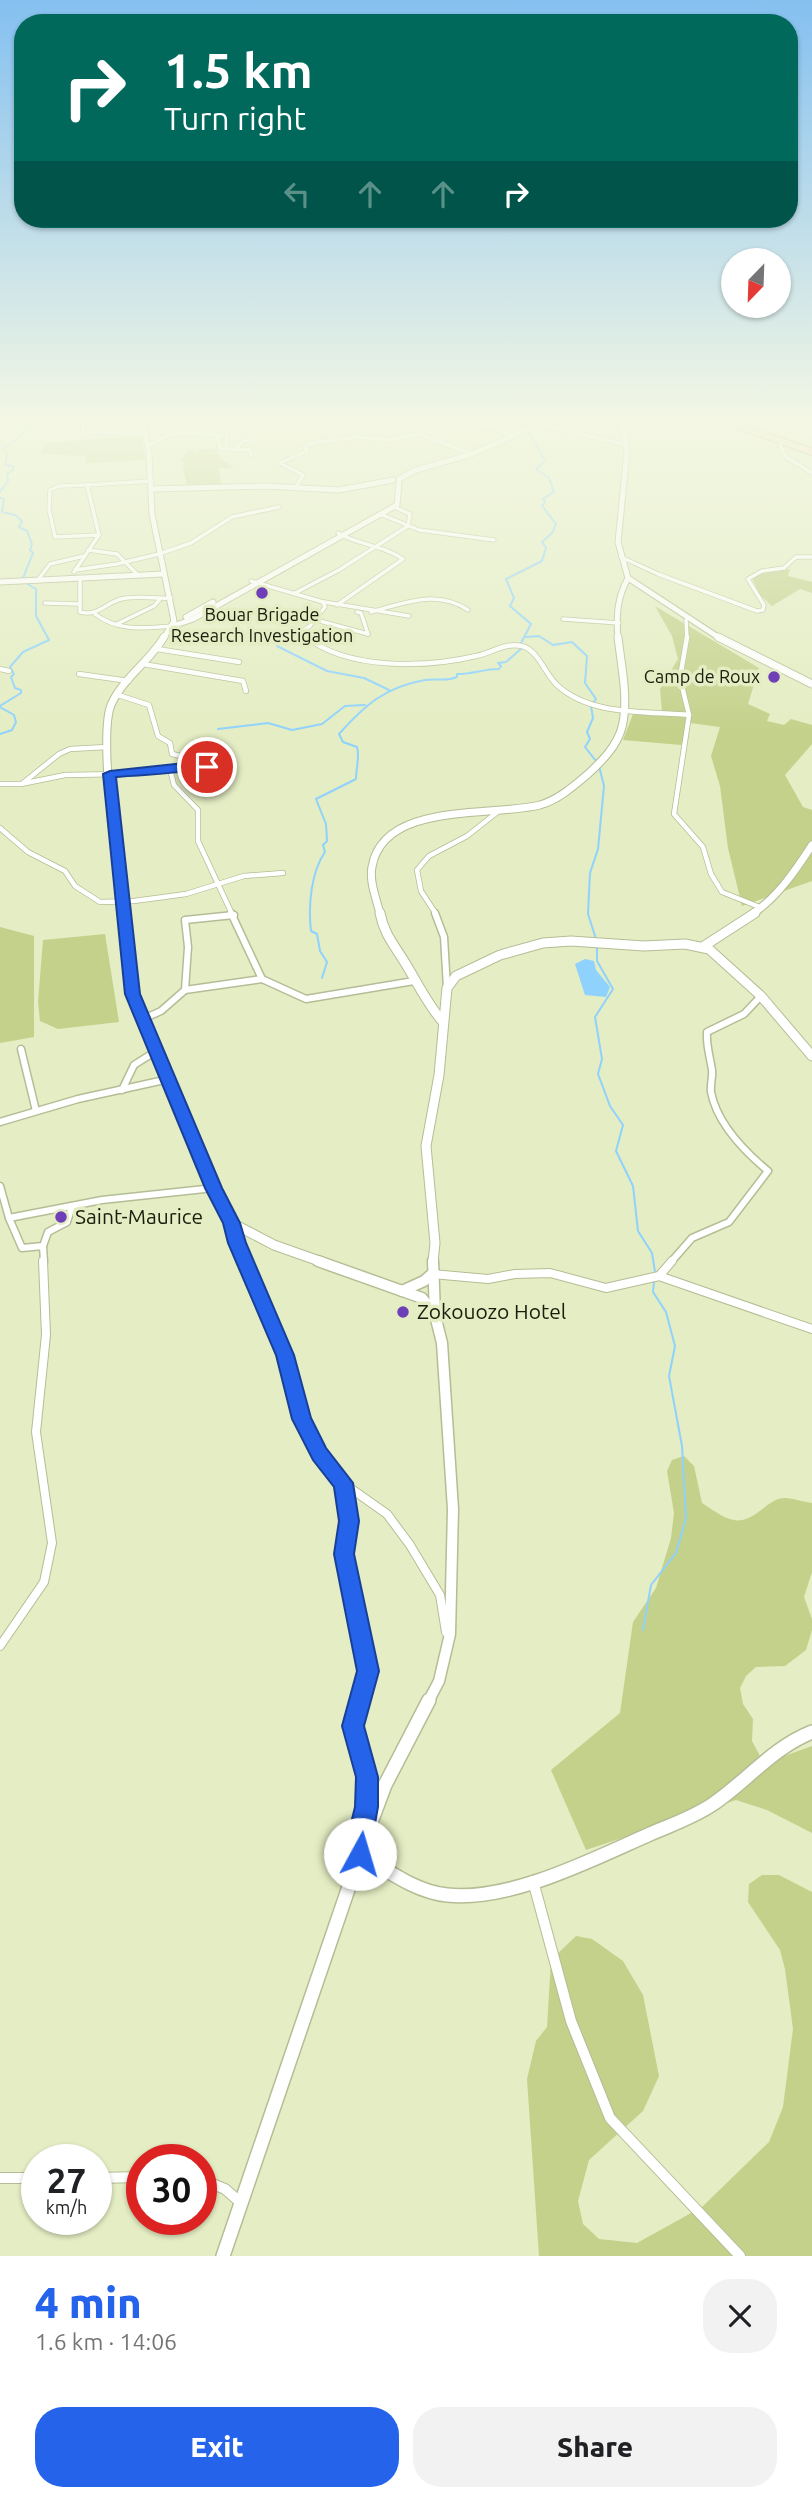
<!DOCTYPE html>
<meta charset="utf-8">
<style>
body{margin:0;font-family:Ubuntu,sans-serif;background:#f2f2f2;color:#202124;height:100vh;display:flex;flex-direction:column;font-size:26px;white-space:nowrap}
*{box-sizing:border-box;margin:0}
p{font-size:23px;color:#757577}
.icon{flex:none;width:38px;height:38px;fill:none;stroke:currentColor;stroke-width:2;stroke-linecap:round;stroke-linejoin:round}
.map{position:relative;height:2256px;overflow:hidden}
.side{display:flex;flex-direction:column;background:#fff;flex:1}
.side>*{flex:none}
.hud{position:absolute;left:14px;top:14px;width:784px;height:214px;border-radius:28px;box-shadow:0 2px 5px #0004;background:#00695c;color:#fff;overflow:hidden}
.needle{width:46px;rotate:203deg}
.fabs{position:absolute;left:721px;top:248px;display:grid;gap:14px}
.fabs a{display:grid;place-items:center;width:70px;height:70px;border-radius:50%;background:#fff;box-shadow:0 2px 5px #0004;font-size:35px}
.speed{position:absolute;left:21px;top:2144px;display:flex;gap:14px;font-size:35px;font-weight:700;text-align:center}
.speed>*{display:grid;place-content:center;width:91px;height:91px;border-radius:50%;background:#fff;box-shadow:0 2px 5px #0004;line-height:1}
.speed small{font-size:18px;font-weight:400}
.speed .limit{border:10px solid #d22;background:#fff;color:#111}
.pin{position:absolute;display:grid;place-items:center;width:60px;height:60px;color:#fff;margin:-30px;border:4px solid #fff;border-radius:50%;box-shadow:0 2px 7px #0007}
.me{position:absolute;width:77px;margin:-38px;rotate:6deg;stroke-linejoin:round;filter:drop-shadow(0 0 5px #0008)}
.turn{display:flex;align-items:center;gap:24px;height:147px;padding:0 35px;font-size:32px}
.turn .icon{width:91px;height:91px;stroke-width:2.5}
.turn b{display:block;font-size:49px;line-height:60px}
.lanes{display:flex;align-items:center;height:66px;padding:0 35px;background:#0003;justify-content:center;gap:35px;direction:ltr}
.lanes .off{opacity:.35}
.round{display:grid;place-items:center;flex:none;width:74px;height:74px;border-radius:28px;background:#f2f2f2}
.headline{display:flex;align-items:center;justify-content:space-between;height:119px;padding:0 35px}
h1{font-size:42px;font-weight:800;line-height:52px;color:#2563eb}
.cta{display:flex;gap:14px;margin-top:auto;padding:14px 35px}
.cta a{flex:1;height:80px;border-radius:28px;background:#2563eb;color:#fff;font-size:28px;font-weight:800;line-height:80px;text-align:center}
.cta a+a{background:#f2f2f2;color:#202124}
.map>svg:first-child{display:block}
.green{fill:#c3d18a}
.water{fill:#8ed2fd}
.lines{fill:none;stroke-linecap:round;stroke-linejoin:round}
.stream{stroke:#8ed2fd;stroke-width:2}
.street-far4-casing{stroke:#b4bd95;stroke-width:5}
.street-far3-casing{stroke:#b4bd95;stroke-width:6}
.street-far2-casing{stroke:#b4bd95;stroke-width:9}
.street-far1-casing{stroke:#b4bd95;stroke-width:10}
.street-casing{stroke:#b4bd95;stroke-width:12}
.secondary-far4-casing{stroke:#b4bd95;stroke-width:7}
.secondary-far3-casing{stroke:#b4bd95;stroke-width:9}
.secondary-far2-casing{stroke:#b4bd95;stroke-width:11}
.secondary-far1-casing{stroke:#b4bd95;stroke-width:13}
.secondary-casing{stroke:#b4bd95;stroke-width:16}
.primary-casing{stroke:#ac8460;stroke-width:8}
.street-far4{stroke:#fff;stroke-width:3.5}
.street-far3{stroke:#fff;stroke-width:4.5}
.street-far2{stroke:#fff;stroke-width:6}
.street-far1{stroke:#fff;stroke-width:8}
.street{stroke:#fff;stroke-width:10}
.secondary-far4{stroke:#fff;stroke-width:5}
.secondary-far3{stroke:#fff;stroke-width:7}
.secondary-far2{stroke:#fff;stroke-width:9}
.secondary-far1{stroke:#fff;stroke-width:10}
.secondary{stroke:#fff;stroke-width:13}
.primary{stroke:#fdd6ba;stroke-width:6}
.route{fill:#2563eb;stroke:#184099;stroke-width:2}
.poi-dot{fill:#6e3fb6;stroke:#e4edc3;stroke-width:2.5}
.labels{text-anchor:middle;stroke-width:7;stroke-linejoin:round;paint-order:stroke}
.far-poi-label{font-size:18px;fill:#1a1d0d;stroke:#e4edc3}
.poi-label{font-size:21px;fill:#1a1d0d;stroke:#e4edc3;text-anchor:start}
</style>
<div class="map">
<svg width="812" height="2256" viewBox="0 0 812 2256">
<rect width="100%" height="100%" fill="#e4edc3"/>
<!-- green -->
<g class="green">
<path d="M141,436L145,460L86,463V456L41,454L46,443Z"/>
<path d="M188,449L197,452L201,449H216L220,457L234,468H219L221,486H187L183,467L185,463L181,462Z"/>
<path d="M790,569L788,576L812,582V593L800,589L772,606L760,595L752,578L761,572Z"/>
<path d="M655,606L759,668L748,704L770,714L767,721L784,725L791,719L812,725V744L785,775L803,807L812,810V881L742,906L728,848L720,786L711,756L720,727L690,723L681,745L623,740L633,714L662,712L660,689L678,659L672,636Z"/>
<path d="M0,927L34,936V1037L0,1043Z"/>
<path d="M105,934L119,1022L58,1029L40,1021L38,1002L43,940Z"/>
<path d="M684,1456L694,1466L702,1503C728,1520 738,1530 765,1507C770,1503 777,1498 785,1498C793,1498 803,1502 812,1503V1572L804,1597L812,1619V1630L806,1650L785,1666L756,1667L746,1676L740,1688L743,1704L753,1719L752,1741L760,1756L776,1759L812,1746V1833L767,1810L736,1800L586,1850L551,1770L620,1713L633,1622L656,1588L671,1538L674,1513L667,1471L672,1460Z"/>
<path d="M762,1875H779L812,1892V2256H539L527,2079L536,2041L547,2027L551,1960L576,1936L592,1939L623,1961L643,1995L659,2076L643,2111L589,2160L578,2201L583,2224L599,2239L637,2243L702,2207L769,2142L783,2107L793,2029L785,1969L780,1950L748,1902L749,1884Z"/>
</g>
<!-- water -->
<path class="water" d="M585,959L594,961L596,970L610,987L606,997L585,995L575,964Z"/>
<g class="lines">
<!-- stream -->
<g class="stream">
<path d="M525,420L528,426"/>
<path d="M0,492L8,481L7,474L13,470V466L5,465L7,454L4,448L15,441L32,422L22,420"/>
<path d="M0,498L4,499L2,512L15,515L22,521L19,527L27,531L32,544L30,550L33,553L23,578"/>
<path d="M526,637L539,636L553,645L572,642L587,656L585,683L596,699L591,706L593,718L587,732L590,739L585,747L596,761"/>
<path d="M277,646L327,671L364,678L389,690"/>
<path d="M0,706L21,693V690L15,688L11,677L14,674L10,667L23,652L49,640L36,616V589L26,583"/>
<path d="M0,707L14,715L16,722L12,730L0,734"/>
<path d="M218,729L268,723L292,730L322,724L345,706L365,705"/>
<path d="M596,939L588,914L590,873L598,849L604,786L599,766"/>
<path d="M597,948V961L613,989L595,1017L602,1059L598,1074L610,1106L623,1125L616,1151L633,1186L638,1231L652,1253L655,1272"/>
<path d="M322,978L327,962L320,951L317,934L311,931C308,906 311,872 325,852L323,845L327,841L326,824L316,799L356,779C356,768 360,757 357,747L343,742L339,734C365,705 385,687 425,680C437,678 445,682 457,677V674C473,674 484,669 499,669L501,666L498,663L506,662L522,648L521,643L531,624L510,606L514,598L506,579L542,561L546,548L542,542L553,532L556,524L542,506L545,502L543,499L554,492L549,478L536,469L545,461L528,431"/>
<path d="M643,1630L651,1585L676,1553L686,1518L682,1446L669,1376L675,1346L666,1312L653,1292L654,1281"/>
</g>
<defs>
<g id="street-far4">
<path d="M79,420L83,423V433H146"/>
<path d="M776,420L812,433"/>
<path d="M0,424L14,420"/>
<path d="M539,424L626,445"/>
<path d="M217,435L227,436L226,449"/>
<path d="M784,442L780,445L786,457L812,473"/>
<path d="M148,446C176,428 186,433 217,435L220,448L250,450L251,455"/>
<path d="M235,450L243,441L250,440"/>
<path d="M87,485L59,486L50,490L49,509L55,537L99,535"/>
<path d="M296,487L303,475L280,463L307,451L305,446L312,443L358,437L389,440L419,434L472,454"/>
<path d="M380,514L419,530L494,540"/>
<path d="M88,550L117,554L138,575"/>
<path d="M621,557L658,574L757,611L763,610L764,605L748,579L762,571L784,568L796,557H812"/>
<path d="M75,570L117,564L159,554L191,543L232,517L279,507"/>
<path d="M74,572L99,535L87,485L152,481"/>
<path d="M80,579V612C98,617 105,603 121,599C137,595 154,599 171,598"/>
<path d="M37,581L50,564L84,556"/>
<path d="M251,581L323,602L325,607L310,626L302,631L308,639"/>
<path d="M295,593L339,570L408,526L410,514L394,507"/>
<path d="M324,602L409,616"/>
<path d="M45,603L79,604"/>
<path d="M337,605L403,559C383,545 358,545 338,533"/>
<path d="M357,612L361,613L368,634"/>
<path d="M371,612C404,603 437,589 468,610"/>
<path d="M95,614C118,632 146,628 173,626"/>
<path d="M563,619L619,623"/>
<path d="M316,620L368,634"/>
<path d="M686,620L687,639"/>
<path d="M117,624L154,606L160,599"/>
</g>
<g id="street-far3">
<path d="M306,637C348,670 425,668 476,656C492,653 505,642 522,646C538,650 545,674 557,685C590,716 646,711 689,715"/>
<path d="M687,637L680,678L689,715L674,814L703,847L711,874L722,892L762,908"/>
<path d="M157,649L239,662"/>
<path d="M143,664L243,681L246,691"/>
<path d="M0,669L9,671"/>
<path d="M79,674L129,681"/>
<path d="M170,769L174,785L198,810V841L232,914"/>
<path d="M23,783L59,754L70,749L107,747"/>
<path d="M0,784H21L65,775L124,774L209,766L210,763L172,754L170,743L158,736L149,705L118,695"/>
<path d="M0,828L28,852L65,871L75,886L100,902L134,901L186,894L244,876L283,873"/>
<path d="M436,914L421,891L417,870L429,856L467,836L500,810"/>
</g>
<g id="street-far2">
<path d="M231,913L262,979"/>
<path d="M435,913L444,937L447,988"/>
<path d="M185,990L262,979L306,999L414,981"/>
<path d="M143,1019L161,1011L185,990L188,947L185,920L234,915"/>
<path d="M21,1049L36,1111"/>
<path d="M122,1090L134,1065L156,1051"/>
<path d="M0,1122L78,1099L169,1079"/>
<path d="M0,1186L9,1218L22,1248L43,1246L44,1262"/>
<path d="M9,1218L102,1200L214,1188"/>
<path d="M232,1223L245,1262"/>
<path d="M43,1246L48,1232L67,1222L72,1206"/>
<path d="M671,1262L692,1238L729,1222L768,1171C744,1151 717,1124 711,1092C710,1084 713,1077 712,1070C710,1057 706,1045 707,1032L744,1014L761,996"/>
</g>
<g id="street-far1">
<path d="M245,1261L285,1355L301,1419L319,1454L343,1483L387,1514L410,1545L440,1595L446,1632"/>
<path d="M432,1274L488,1279L515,1274L550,1273L606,1288L659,1276L812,1329"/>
<path d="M659,1276L672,1261"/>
<path d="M343,1483L349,1521L344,1554L368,1671L360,1702"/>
<path d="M0,1646L44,1582L52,1543L36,1432L46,1335L43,1261"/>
</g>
<g id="street">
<path d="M360,1841L366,1807L367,1777L353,1726L360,1700"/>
<path d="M533,1881L571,2021L610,2118L740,2256"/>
<path d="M0,2178H37"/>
<path d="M96,2178L142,2177"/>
<path d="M201,2179L225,2189L240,2202"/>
</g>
<g id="secondary-far4">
<path d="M143,420L149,454L152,514L174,621L163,639"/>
<path d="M470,420L513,434"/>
<path d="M399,479L416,470L472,454L548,420"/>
<path d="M152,489L265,486L339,490L393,480"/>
<path d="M628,578L721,639"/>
<path d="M0,582L163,574"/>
<path d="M186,617L213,602"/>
<path d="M173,626L193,619L397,505L399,482"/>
<path d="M618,639C616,616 617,598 628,578L618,542L627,452L621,420"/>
</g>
<g id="secondary-far3">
<path d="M718,637L812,684"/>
<path d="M123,914C118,873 98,737 111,705C122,679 150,661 164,637"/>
<path d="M380,914C377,900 369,882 372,867C383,801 492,817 540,805C558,800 574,786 588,774C603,760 617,746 622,727C629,699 621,665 618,637"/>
<path d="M752,914C777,898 796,870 812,845"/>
</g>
<g id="secondary-far2">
<path d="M123,913L133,994L214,1188L232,1223L274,1245L322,1262"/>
<path d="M380,913C384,935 396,947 407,966C419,986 428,1005 443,1022"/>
<path d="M704,946L755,913"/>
<path d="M433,1262L435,1243L426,1146L439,1075L447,988L456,976L500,955L543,943L571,941L644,946L685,944L709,949L761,996L812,1056"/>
</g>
<g id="secondary-far1">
<path d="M318,1261L422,1298L435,1315L442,1343L453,1509L450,1634L439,1681L428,1702"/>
<path d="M433,1261L435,1313"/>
<path d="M402,1291L424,1281L432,1274"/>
</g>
<g id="secondary">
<path d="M360,1854C386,1869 415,1892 447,1895C510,1902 593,1859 650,1834C671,1825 694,1817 713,1804C747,1781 772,1748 812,1732"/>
<path d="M223,2256L370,1825L385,1785L429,1700"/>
</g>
<path id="primary" d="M723,420L812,452"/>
</defs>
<!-- street-far4 casing -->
<use href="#street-far4" class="street-far4-casing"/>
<!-- street-far3 casing -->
<use href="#street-far3" class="street-far3-casing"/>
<!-- street-far2 casing -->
<use href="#street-far2" class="street-far2-casing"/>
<!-- street-far1 casing -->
<use href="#street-far1" class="street-far1-casing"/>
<!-- street casing -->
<use href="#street" class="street-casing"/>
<!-- secondary-far4 casing -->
<use href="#secondary-far4" class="secondary-far4-casing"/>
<!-- secondary-far3 casing -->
<use href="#secondary-far3" class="secondary-far3-casing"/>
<!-- secondary-far2 casing -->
<use href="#secondary-far2" class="secondary-far2-casing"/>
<!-- secondary-far1 casing -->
<use href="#secondary-far1" class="secondary-far1-casing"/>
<!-- secondary casing -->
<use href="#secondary" class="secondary-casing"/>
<!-- primary casing -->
<use href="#primary" class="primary-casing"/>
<!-- street-far4 -->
<use href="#street-far4" class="street-far4"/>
<!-- street-far3 -->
<use href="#street-far3" class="street-far3"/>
<!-- street-far2 -->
<use href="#street-far2" class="street-far2"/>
<!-- street-far1 -->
<use href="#street-far1" class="street-far1"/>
<!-- street -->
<use href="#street" class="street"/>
<!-- secondary-far4 -->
<use href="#secondary-far4" class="secondary-far4"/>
<!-- secondary-far3 -->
<use href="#secondary-far3" class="secondary-far3"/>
<!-- secondary-far2 -->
<use href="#secondary-far2" class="secondary-far2"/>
<!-- secondary-far1 -->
<use href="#secondary-far1" class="secondary-far1"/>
<!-- secondary -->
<use href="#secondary" class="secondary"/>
<!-- primary -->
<use href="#primary" class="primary"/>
</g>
<!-- sky -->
<linearGradient id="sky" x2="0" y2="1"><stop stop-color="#84c0f0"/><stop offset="0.57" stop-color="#f3f7e4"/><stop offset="1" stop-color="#f3f7e4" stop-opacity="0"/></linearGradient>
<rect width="812" height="735" fill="url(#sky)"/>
<!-- route -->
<path class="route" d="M194,762L213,767C207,771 131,776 116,777L140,994L222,1188L240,1223L246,1243L294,1355L311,1418L326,1448L353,1483L359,1521L354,1554L379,1671L364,1726L378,1777V1807L368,1862L360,1865L352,1862L348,1854V1835L355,1807L356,1777L342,1726L357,1671L334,1554L339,1521L334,1487L313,1460L292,1419L276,1355L228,1243L223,1223L205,1188L125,994L103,774L110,771Z"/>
<!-- markers -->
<g class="poi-dot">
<circle cx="262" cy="593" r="7"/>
<circle cx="774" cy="677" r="7"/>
<circle cx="61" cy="1217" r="7"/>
<circle cx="403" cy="1312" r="7"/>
</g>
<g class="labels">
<!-- far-poi labels -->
<g class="far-poi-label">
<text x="262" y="621">Bouar Brigade<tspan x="262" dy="21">Research Investigation</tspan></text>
<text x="760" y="683" text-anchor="end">Camp de Roux</text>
</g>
<!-- poi labels -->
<g class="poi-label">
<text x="75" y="1224">Saint-Maurice</text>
<text x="417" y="1319">Zokouozo Hotel</text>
</g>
</g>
</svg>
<div class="fabs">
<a><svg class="needle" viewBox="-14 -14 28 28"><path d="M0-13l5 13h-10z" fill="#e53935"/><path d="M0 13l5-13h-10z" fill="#757577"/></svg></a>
</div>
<div class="speed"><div>27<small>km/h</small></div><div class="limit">30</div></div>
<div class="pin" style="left:207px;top:767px;background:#d93025"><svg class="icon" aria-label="arrive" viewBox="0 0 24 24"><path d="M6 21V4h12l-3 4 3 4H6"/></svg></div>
<svg class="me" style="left:360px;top:1854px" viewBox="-20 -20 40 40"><circle r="19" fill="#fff"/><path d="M0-13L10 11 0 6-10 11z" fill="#2563eb"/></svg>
<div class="hud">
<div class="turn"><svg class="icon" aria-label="right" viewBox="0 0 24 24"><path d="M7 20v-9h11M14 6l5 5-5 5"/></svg><div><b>1.5 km</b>Turn right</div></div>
<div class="lanes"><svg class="icon off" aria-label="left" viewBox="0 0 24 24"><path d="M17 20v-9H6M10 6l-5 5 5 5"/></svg><svg class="icon off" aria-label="ahead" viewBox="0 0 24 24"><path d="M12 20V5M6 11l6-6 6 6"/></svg><svg class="icon off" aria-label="ahead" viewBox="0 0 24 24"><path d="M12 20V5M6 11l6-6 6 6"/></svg><svg class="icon" aria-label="right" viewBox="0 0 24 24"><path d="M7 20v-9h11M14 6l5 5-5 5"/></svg></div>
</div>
</div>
<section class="side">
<div class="headline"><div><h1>4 min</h1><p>1.6 km · 14:06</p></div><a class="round"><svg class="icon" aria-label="close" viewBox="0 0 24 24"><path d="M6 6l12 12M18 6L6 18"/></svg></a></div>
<div class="cta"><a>Exit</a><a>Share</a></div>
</section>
